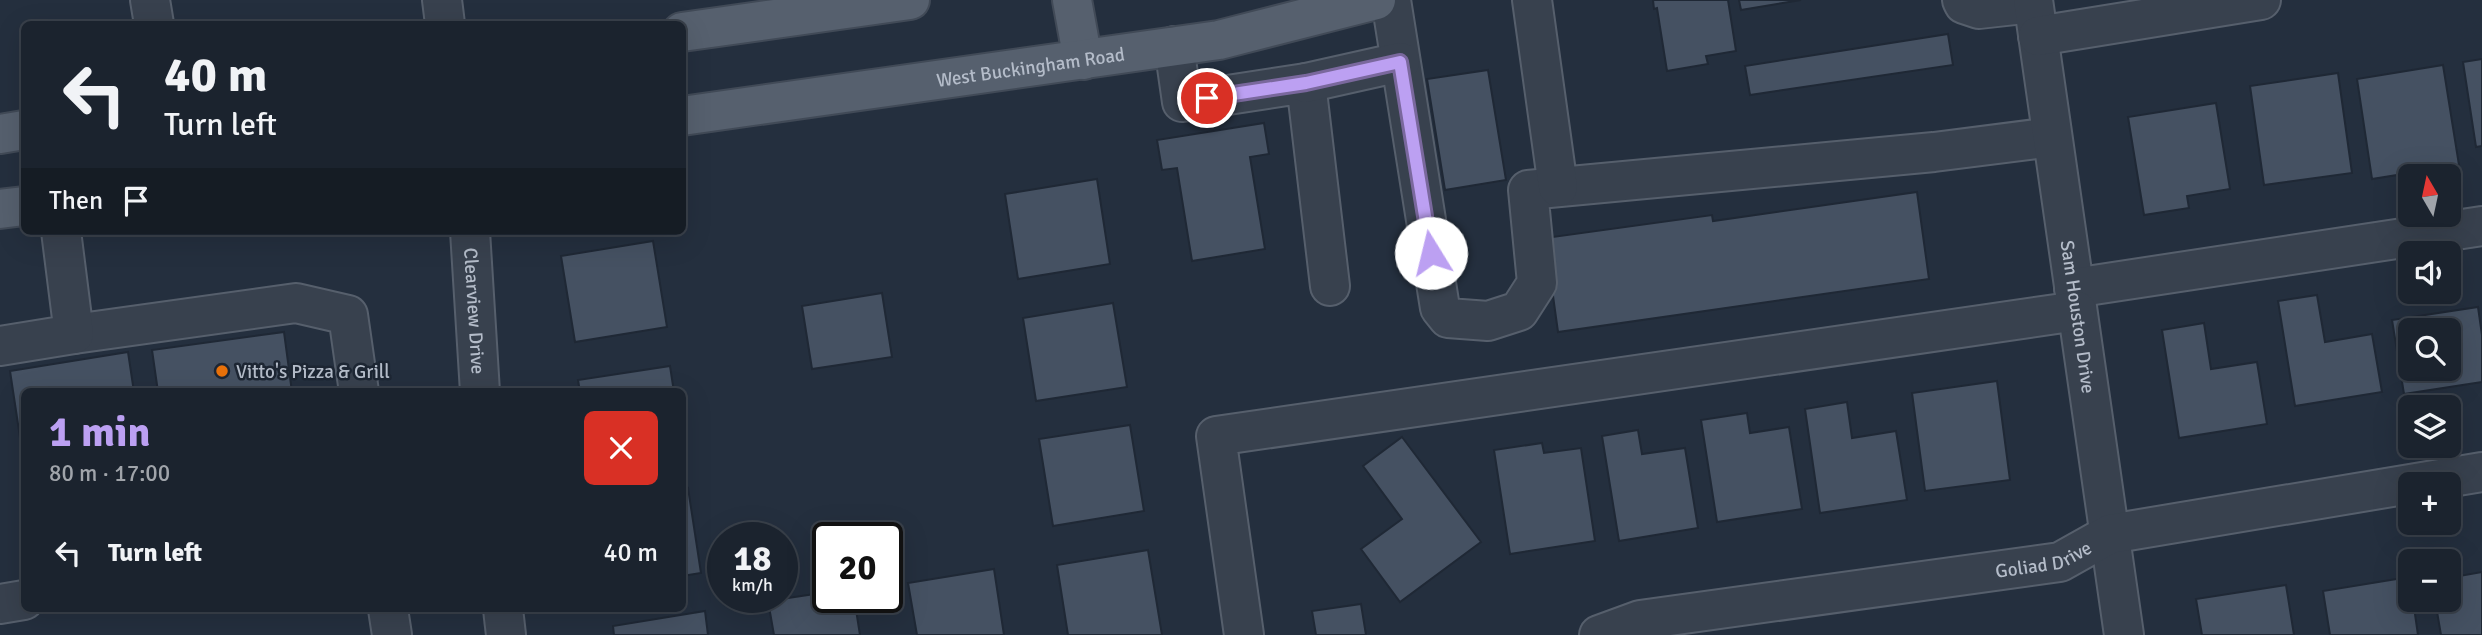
<!DOCTYPE html>
<meta charset="utf-8">
<style>
body{margin:0;font-family:Signika,sans-serif;background:#282f3a;color:#f1f3f6;height:100vh;display:flex;flex-direction:column;font-size:26px;white-space:nowrap}
*{box-sizing:border-box;margin:0}
p{font-size:23px;color:#a0a4aa}
.icon{flex:none;width:38px;height:38px;fill:none;stroke:currentColor;stroke-width:2;stroke-linecap:round;stroke-linejoin:round}
.map{position:relative;flex:1;overflow:hidden}
.drawer{position:absolute;left:21px;top:388px;width:665px;height:224px;display:flex;flex-direction:column;background:#1b232e;border-radius:10px;box-shadow:0 7px 28px #0002,0 0 0 2px #39404a}
.drawer>*{flex:none}
.hud{position:absolute;left:21px;top:21px;width:665px;height:214px;border-radius:10px;box-shadow:0 7px 28px #0002,0 0 0 2px #39404a;background:#1b232e;color:#f1f3f6;overflow:hidden}
.needle{width:46px;rotate:351deg}
.fabs{position:absolute;left:2398px;top:164px;display:grid;gap:14px}
.fabs a{display:grid;place-items:center;width:63px;height:63px;border-radius:10px;background:#1b232e;box-shadow:0 7px 28px #0002,0 0 0 2px #39404a;font-size:35px}
.speed{position:absolute;left:707px;top:522px;display:flex;gap:14px;font-size:35px;font-weight:700;text-align:center}
.speed>*{display:grid;place-content:center;width:91px;height:91px;border-radius:50%;background:#1b232e;box-shadow:0 7px 28px #0002,0 0 0 2px #39404a;line-height:1}
.speed small{font-size:18px;font-weight:400}
.speed .limit{border:4px solid #111;border-radius:10px;background:#fff;color:#111}
.pin{position:absolute;display:grid;place-items:center;width:60px;height:60px;color:#fff;margin:-30px;border:4px solid #fff;border-radius:50%;box-shadow:0 2px 7px #0007}
.me{position:absolute;width:77px;margin:-38px;rotate:351deg;stroke-linejoin:round;filter:drop-shadow(0 0 5px #0008)}
.turn{display:flex;align-items:center;gap:24px;height:147px;padding:0 28px;font-size:32px}
.turn .icon{width:91px;height:91px;stroke-width:2.5}
.turn b{display:block;font-size:49px;line-height:60px}
.then{display:flex;align-items:center;height:66px;padding:0 28px;background:#0003;gap:14px;font-size:26px}
.round{display:grid;place-items:center;flex:none;width:74px;height:74px;border-radius:10px;background:#282f3a}
.summary{display:flex;align-items:center;justify-content:space-between;height:119px;padding:0 28px}
h1{font-size:42px;font-weight:800;line-height:52px;color:#bca0f2}
ul{padding:0;list-style:none}
li{display:flex;align-items:center;gap:21px;height:91px;padding:0 28px}
li div{flex:1}
li b{display:block;font-size:26px}
li em{font-style:normal}
.map>svg:first-child{display:block}
.building{fill:#455162;stroke:#1f2835;stroke-width:2;fill-rule:evenodd}
.lines{fill:none;stroke-linecap:round;stroke-linejoin:round}
.minor-casing{stroke:#565f6c;stroke-width:42}
.major-casing{stroke:#414a57;stroke-width:42}
.minor{stroke:#38414e;stroke-width:38}
.major{stroke:#56606e;stroke-width:38}
.route-casing{stroke:#7a689d;stroke-width:18}
.route{stroke:#bca0f2;stroke-width:12}
.food-dot{fill:#e8710a;stroke:#1d2633;stroke-width:2.5}
.labels{text-anchor:middle;stroke-width:5;stroke-linejoin:round;paint-order:stroke}
.street-label{font-size:19px;fill:#b4bcc9;stroke:#1d2633}
.poi-label{font-size:19px;fill:#b4bcc9;stroke:#1d2633;text-anchor:start}
</style>
<div class="map">
<svg width="2482" height="635" viewBox="0 0 2482 635">
<rect width="100%" height="100%" fill="#242f3e"/>
<!-- building -->
<g class="building">
<path d="M1653,0H1728L1736,51L1706,56L1708,64L1667,71L1657,8L1654,9Z"/>
<path d="M1739,0H1801L1741,10Z"/>
<path d="M1948,34L1953,65L1750,95L1745,66Z"/>
<path d="M2482,59V146L2476,147L2463,62Z"/>
<path d="M2443,65L2459,165L2372,179L2357,79Z"/>
<path d="M1488,70L1506,180L1445,190L1427,79Z"/>
<path d="M2338,73L2352,173L2264,185L2250,86Z"/>
<path d="M2216,103L2230,189L2187,196L2189,208L2144,215L2128,117Z"/>
<path d="M1264,123L1269,154L1250,157L1265,249L1192,261L1177,168L1162,170L1157,140Z"/>
<path d="M1097,179L1110,264L1018,279L1005,194Z"/>
<path d="M1917,192L1929,279L1558,332L1545,238L1712,215L1713,221Z"/>
<path d="M653,241L667,327L575,342L561,256Z"/>
<path d="M882,293L892,357L812,369L802,306Z"/>
<path d="M2317,295L2325,342L2372,334L2382,392L2295,406L2278,301Z"/>
<path d="M1113,303L1127,387L1036,401L1023,318Z"/>
<path d="M2478,307L2482,335V382L2404,394L2392,320ZM2410,331H2448V369H2410Z"/>
<path d="M2204,323L2211,369L2257,362L2267,424L2179,438L2162,330Z"/>
<path d="M284,332L292,392H158L152,350Z"/>
<path d="M128,352L134,392H24V464L10,371Z"/>
<path d="M670,366L674,392H580L578,380Z"/>
<path d="M1997,381L2010,480L1925,491L1912,393Z"/>
<path d="M1847,402L1852,438L1896,431L1907,500L1820,513L1805,409Z"/>
<path d="M1747,413L1750,433L1789,427L1802,509L1717,522L1701,420Z"/>
<path d="M1130,425L1144,511L1053,526L1039,439Z"/>
<path d="M1638,430L1642,454L1685,448L1698,528L1619,541L1602,436Z"/>
<path d="M1402,437L1481,542L1400,602L1361,549L1402,519L1363,466Z"/>
<path d="M1542,443L1544,453L1581,448L1595,541L1510,554L1494,450Z"/>
<path d="M688,488L701,573L682,576V489Z"/>
<path d="M1148,550L1162,635H1068L1057,565Z"/>
<path d="M994,569L1004,635H917L908,583Z"/>
<path d="M2482,572V635H2441L2435,600H2448V578Z"/>
<path d="M2409,577L2410,600H2413L2418,635H2330L2323,591Z"/>
<path d="M2286,585L2294,635H2202L2196,599Z"/>
<path d="M828,592V597H854L860,635H774L768,601Z"/>
<path d="M1361,604L1366,635H1316L1312,611Z"/>
<path d="M705,611L708,635H614L613,626Z"/>
</g>
<g class="lines">
<defs>
<g id="minor">
<path d="M150,0L154,24"/>
<path d="M442,0L445,24"/>
<path d="M1391,0L1440,308L1448,318L1488,321L1519,311L1537,283L1528,190L1934,152L2052,137"/>
<path d="M1532,0L1558,187"/>
<path d="M1962,0L1964,4L1979,9L2033,3"/>
<path id="s1" d="M2033,0L2124,635"/>
<path d="M2038,36L2261,0"/>
<path d="M1174,46L1182,102L1306,83L1330,286"/>
<path d="M1306,83L1400,62"/>
<path id="s2" d="M470,231L480,392"/>
<path d="M2074,288L2482,226"/>
<path d="M74,334L296,303L348,315L359,392"/>
<path d="M0,346L74,334L61,231"/>
<path d="M0,604L24,600"/>
<path d="M388,609L392,635"/>
<path d="M503,609L506,635"/>
<path d="M1244,635L1216,436L2077,311"/>
<path id="s3" d="M1599,635L1640,620L2060,562L2110,534L2482,472"/>
</g>
<g id="major">
<path d="M1072,0L1083,60"/>
<path d="M682,32L910,0"/>
<path id="s4" d="M682,116L1219,40L1376,0"/>
<path d="M0,134L24,130"/>
<path d="M0,209L24,206"/>
</g>
</defs>
<!-- minor casing -->
<use href="#minor" class="minor-casing"/>
<!-- major casing -->
<use href="#major" class="major-casing"/>
<!-- minor -->
<use href="#minor" class="minor"/>
<!-- major -->
<use href="#major" class="major"/>
</g>
<g class="lines">
<defs>
<path id="route" d="M1207,98L1306,83L1400,62L1431,253"/>
</defs>
<!-- route casing -->
<use href="#route" class="route-casing"/>
<!-- route -->
<use href="#route" class="route"/>
</g>
<!-- markers -->
<circle class="food-dot" cx="222" cy="371" r="7"/>
<g class="labels">
<!-- street labels -->
<g class="street-label">
<text dy="7" stroke="none"><textPath href="#s4" startOffset="352">West Buckingham Road</textPath></text>
<text dy="7" stroke="none"><textPath href="#s2" startOffset="80">Clearview Drive</textPath></text>
<text dy="7" stroke="none"><textPath href="#s1" startOffset="320">Sam Houston Drive</textPath></text>
<text dy="7" stroke="none"><textPath href="#s3" startOffset="452">Goliad Drive</textPath></text>
</g>
<!-- poi labels -->
<g class="poi-label">
<text x="236" y="378">Vitto's Pizza &amp; Grill</text>
</g>
</g>
</svg>
<div class="fabs">
<a><svg class="needle" viewBox="-14 -14 28 28"><path d="M0-13l5 13h-10z" fill="#e53935"/><path d="M0 13l5-13h-10z" fill="#a0a4aa"/></svg></a>
<a><svg class="icon" aria-label="sound" viewBox="0 0 24 24"><path d="M4 9h4l5-4v14l-5-4H4zM17 9q2 3 0 6"/></svg></a>
<a><svg class="icon" aria-label="search" viewBox="0 0 24 24"><circle cx="10" cy="10" r="6"/><path d="M15 15l6 6"/></svg></a>
<a><svg class="icon" aria-label="layers" viewBox="0 0 24 24"><path d="M12 4l9 5-9 5-9-5zM3 14l9 5 9-5"/></svg></a>
<a>+</a>
<a>−</a>
</div>
<div class="speed"><div>18<small>km/h</small></div><div class="limit">20</div></div>
<div class="pin" style="left:1207px;top:98px;background:#d93025"><svg class="icon" aria-label="arrive" viewBox="0 0 24 24"><path d="M6 21V4h12l-3 4 3 4H6"/></svg></div>
<svg class="me" style="left:1431px;top:253px" viewBox="-20 -20 40 40"><circle r="19" fill="#fff"/><path d="M0-13L10 11 0 6-10 11z" fill="#bca0f2"/></svg>
<div class="hud">
<div class="turn"><svg class="icon" aria-label="left" viewBox="0 0 24 24"><path d="M17 20v-9H6M10 6l-5 5 5 5"/></svg><div><b>40 m</b>Turn left</div></div>
<div class="then">Then<svg class="icon" aria-label="arrive" viewBox="0 0 24 24"><path d="M6 21V4h12l-3 4 3 4H6"/></svg></div>
</div>
<section class="drawer">
<div class="summary"><div><h1>1 min</h1><p>80 m · 17:00</p></div><a class="round" style="background:#d93025;color:#fff"><svg class="icon" aria-label="close" viewBox="0 0 24 24"><path d="M6 6l12 12M18 6L6 18"/></svg></a></div>
<ul>
<li><svg class="icon" aria-label="left" viewBox="0 0 24 24"><path d="M17 20v-9H6M10 6l-5 5 5 5"/></svg><div><b>Turn left</b></div><em>40 m</em></li>
</ul>
</section>
</div>
